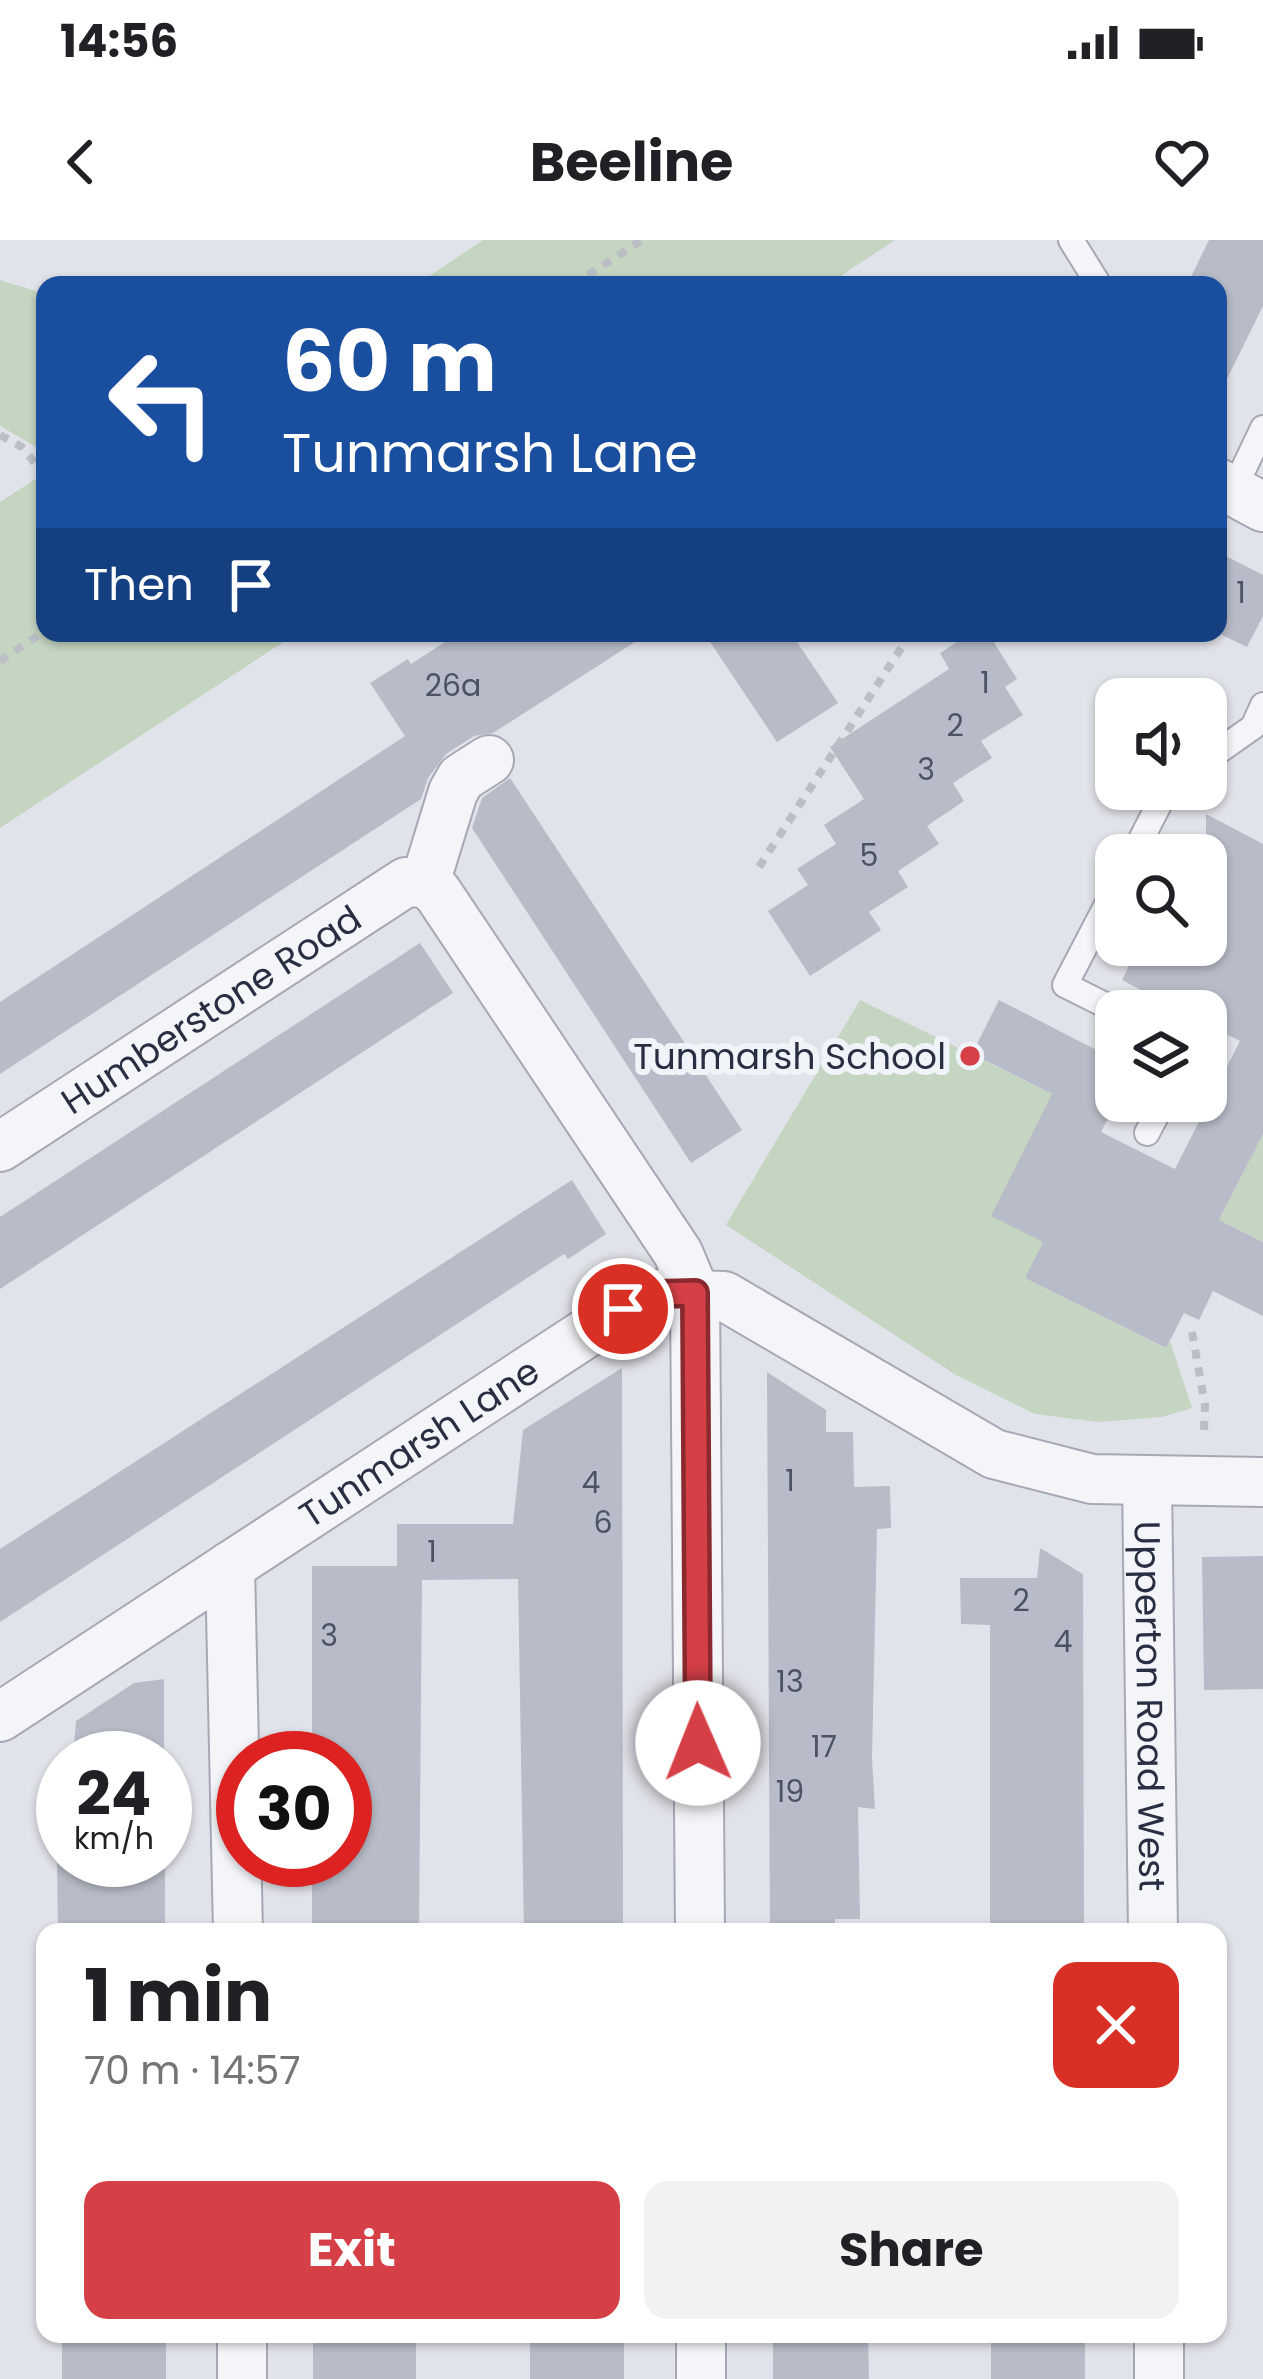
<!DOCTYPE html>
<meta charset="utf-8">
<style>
body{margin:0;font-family:Poppins,sans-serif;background:#f2f2f2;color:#202124;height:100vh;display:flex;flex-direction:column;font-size:45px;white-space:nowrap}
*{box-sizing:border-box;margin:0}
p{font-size:39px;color:#757577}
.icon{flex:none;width:66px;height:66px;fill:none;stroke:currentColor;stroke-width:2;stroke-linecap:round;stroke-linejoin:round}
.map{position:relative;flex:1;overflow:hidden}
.details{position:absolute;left:36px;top:1683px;width:1191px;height:420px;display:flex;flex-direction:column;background:#fff;border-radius:24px;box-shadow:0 3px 9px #0004}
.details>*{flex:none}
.hud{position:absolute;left:36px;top:36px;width:1191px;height:366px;border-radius:24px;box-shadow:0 3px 9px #0004;background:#1a4fa0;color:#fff;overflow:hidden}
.tools{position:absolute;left:1095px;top:438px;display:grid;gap:24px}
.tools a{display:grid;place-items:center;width:132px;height:132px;border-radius:24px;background:#fff;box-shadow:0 3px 9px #0004;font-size:60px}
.speed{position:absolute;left:36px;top:1491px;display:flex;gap:24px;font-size:60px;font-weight:700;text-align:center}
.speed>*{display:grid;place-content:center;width:156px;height:156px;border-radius:50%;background:#fff;box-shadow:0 3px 9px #0004;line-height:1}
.speed small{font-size:30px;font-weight:400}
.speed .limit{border:18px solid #d22;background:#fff;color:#111}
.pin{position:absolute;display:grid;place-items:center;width:102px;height:102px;color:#fff;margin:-51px;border:6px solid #fff;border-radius:50%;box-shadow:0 3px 12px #0007}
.me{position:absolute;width:132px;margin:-66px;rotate:359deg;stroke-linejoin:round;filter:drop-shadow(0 0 9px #0008)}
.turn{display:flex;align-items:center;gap:42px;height:252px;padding:0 48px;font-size:54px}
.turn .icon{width:156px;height:156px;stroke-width:2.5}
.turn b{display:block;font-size:84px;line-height:102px}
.then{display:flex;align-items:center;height:114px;padding:0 48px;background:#0003;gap:24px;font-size:45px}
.round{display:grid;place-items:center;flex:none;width:126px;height:126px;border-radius:24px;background:#f2f2f2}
.summary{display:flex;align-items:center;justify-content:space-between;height:204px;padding:0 48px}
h1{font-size:72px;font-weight:700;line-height:90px}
.primary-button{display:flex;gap:24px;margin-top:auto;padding:24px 48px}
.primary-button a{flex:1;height:138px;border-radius:24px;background:#d54047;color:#fff;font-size:48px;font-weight:700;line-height:138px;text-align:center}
.primary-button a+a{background:#f2f2f2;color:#202124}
.status{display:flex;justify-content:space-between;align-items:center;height:84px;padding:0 60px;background:#fff;direction:ltr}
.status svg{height:33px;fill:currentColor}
header{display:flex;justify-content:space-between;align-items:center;height:156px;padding:0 48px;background:#fff;font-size:54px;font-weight:700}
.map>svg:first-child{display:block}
.green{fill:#c4d5c1}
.building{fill:#b8bcc8}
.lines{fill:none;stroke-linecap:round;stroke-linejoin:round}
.service-casing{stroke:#a6a9b5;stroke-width:28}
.minor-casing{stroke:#a6a9b5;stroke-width:52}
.path{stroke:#bbbec5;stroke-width:8;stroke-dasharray:9 9;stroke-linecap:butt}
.service{stroke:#f4f5f8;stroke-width:24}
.minor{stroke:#f4f5f8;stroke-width:48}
.route-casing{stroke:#8a2a2e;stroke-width:30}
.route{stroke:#d54047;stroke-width:21}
.poi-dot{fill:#d54047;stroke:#f0f3f7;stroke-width:4.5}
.labels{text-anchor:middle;stroke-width:12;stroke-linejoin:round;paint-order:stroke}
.number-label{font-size:30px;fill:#4c5264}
.street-label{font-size:36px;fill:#282f43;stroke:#f0f3f7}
.poi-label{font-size:36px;fill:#282f43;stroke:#f0f3f7;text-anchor:end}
</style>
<div class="status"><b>14:56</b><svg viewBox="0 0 49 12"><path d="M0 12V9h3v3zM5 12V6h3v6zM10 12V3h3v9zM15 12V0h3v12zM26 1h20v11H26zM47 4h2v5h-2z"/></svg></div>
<header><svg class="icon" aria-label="back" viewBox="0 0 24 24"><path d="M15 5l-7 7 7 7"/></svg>Beeline<svg class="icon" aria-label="heart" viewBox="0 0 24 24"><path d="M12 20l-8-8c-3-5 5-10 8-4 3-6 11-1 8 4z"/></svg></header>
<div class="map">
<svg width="1263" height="2139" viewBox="0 0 1263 2139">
<rect width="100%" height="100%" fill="#e1e3ea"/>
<!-- green -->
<g class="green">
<path d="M483,0H895L827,45H416Z"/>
<path d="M0,40L45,54V212L0,186Z"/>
<path d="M45,233V393H297L0,588V262Z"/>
<path d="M860,760L1052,854L1043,1002L1026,1038L1165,1108L1170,1101L1192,1168L1162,1177L1098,1182L1035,1174L956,1135L726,985Z"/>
<path d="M1263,894V1002L1219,980Z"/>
</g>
<!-- building -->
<g class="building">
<path d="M1209,0H1263V66L1218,157V45H1187Z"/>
<path d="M1218,312L1263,335V376L1247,407L1218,393Z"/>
<path d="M459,393H649L493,493L474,496L446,514L428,538L421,559L0,834V762L405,496L370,443L408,419L411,424Z"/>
<path d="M704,393H791L838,463L777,502Z"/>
<path d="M971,393H988L1017,439L1005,447L1023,475L981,501L992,518L953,543L964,561L927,586L939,604L898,631L908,647L869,672L881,690L810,736L768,671L808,645L797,629L836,604L824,585L864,559L830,507L949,429L940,413Z"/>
<path d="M510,538L742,890L691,923L472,588L482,558Z"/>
<path d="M1206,574L1263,604V894L1219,980L1263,1002V1076L1213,1051L1199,1080L1184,1073L1166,1108L1025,1038L1043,1002L991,976L1052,854L972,814L999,760L1116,820V863L1101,892L1175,929L1240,801L1206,784V771H1181L1122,740L1139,705H1206Z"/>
<path d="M420,703L453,753L0,1049V977Z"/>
<path d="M572,940L606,994L568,1019L564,1014L0,1382V1309Z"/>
<path d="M622,1128L623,1692H524L518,1339L422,1340L419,1692H312V1620H345V1518H312V1326H397V1284H513L523,1190Z"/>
<path d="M767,1132L826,1170V1192H853L854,1247L890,1246L891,1288L877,1289L872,1519L875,1569L858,1567L860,1679H835V1692H770Z"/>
<path d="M1040,1308L1083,1334L1084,1692H990V1385L961,1384L960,1338H1037Z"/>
<path d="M1263,1316V1449L1204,1450L1202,1317Z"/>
<path d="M164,1439V1518H73L76,1481L134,1443Z"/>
<path d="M57,1620H165V1692H58Z"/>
<rect x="62" y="2094" width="104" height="45"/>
<rect x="313" y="2094" width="103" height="45"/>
<rect x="530" y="2094" width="94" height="45"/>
<path d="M773,2094H868L869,2139H773Z"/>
<rect x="991" y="2094" width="94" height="45"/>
</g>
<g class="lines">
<defs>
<g id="service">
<path d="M1071,0L1099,45"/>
<path d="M1233,251L1263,188"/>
<path d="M1206,520L1253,487L1263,465"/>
<path d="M1133,615L1167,549"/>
<path d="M1116,647L1065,745L1117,771"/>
<path d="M1147,893L1164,861"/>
</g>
<g id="minor">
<path d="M1218,243L1263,267"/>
<path d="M425,643L453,552L461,538L489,520"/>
<path id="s1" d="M0,907L406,642L425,643L437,652L678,1013L695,1053L700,1692"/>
<path id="s2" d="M1147,1241L1153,1692"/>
<path d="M230,1326L238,1692"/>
<path id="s3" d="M0,1477L623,1069L659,1054L724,1056L994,1214L1092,1239L1263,1242"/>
<path d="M242,2094V2139"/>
<path d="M1159,2094V2139"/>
<path d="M701,2139V2094"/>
</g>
</defs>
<!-- service casing -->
<use href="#service" class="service-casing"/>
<!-- minor casing -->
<use href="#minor" class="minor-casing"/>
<!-- path -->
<g class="path">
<path d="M573,45L642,0"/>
<path d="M0,195L22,207L45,236"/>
<path d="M0,421L45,391"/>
<path d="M759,627L911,393"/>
<path d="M1192,1092L1205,1165L1204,1191"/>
</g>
<!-- service -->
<use href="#service" class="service"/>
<!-- minor -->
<use href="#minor" class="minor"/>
</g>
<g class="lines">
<defs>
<path id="route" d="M623,1069L659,1054L695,1053L698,1503"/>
</defs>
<!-- route casing -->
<use href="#route" class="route-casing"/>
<!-- route -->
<use href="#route" class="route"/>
</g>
<!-- markers -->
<circle class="poi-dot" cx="970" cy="816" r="12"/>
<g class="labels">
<!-- number labels -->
<g class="number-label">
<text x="1241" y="363">1</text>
<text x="985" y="453">1</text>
<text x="453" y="456">26a</text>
<text x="955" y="496">2</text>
<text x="926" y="540">3</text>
<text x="869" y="626">5</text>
<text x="790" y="1251">1</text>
<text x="591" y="1253">4</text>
<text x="603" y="1293">6</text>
<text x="432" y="1322">1</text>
<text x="1021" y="1371">2</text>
<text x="329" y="1406">3</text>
<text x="1063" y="1412">4</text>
<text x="790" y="1452">13</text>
<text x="824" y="1517">17</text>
<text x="790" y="1562">19</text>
</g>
<!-- street labels -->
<g class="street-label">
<text dy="13" stroke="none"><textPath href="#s1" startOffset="252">Humberstone Road</textPath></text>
<text dy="13" stroke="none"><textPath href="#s3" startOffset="501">Tunmarsh Lane</textPath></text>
<text dy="13" stroke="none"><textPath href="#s2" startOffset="225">Upperton Road West</textPath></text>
</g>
<!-- poi labels -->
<g class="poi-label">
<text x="946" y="829">Tunmarsh School</text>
</g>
</g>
</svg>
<div class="tools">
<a><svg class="icon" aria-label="sound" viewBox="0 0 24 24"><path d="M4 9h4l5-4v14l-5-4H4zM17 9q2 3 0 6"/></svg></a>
<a><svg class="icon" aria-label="search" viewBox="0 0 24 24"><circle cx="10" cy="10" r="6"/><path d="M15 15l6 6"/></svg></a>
<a><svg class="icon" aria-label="layers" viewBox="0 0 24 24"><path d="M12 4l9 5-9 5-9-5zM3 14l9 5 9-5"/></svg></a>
</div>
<div class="speed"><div>24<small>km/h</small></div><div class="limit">30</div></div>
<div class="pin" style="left:623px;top:1069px;background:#d93025"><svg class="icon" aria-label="arrive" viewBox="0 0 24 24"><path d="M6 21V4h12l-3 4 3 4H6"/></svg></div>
<svg class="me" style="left:698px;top:1503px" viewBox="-20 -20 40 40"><circle r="19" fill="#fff"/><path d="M0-13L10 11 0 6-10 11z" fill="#d54047"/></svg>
<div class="hud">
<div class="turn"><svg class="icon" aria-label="left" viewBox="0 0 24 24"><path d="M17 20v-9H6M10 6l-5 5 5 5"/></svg><div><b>60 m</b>Tunmarsh Lane</div></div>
<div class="then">Then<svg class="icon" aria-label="arrive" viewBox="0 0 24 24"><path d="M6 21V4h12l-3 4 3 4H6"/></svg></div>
</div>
<section class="details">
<div class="summary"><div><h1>1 min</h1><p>70 m · 14:57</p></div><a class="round" style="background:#d93025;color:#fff"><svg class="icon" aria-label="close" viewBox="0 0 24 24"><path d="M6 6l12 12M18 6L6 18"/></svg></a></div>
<div class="primary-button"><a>Exit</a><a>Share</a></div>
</section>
</div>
